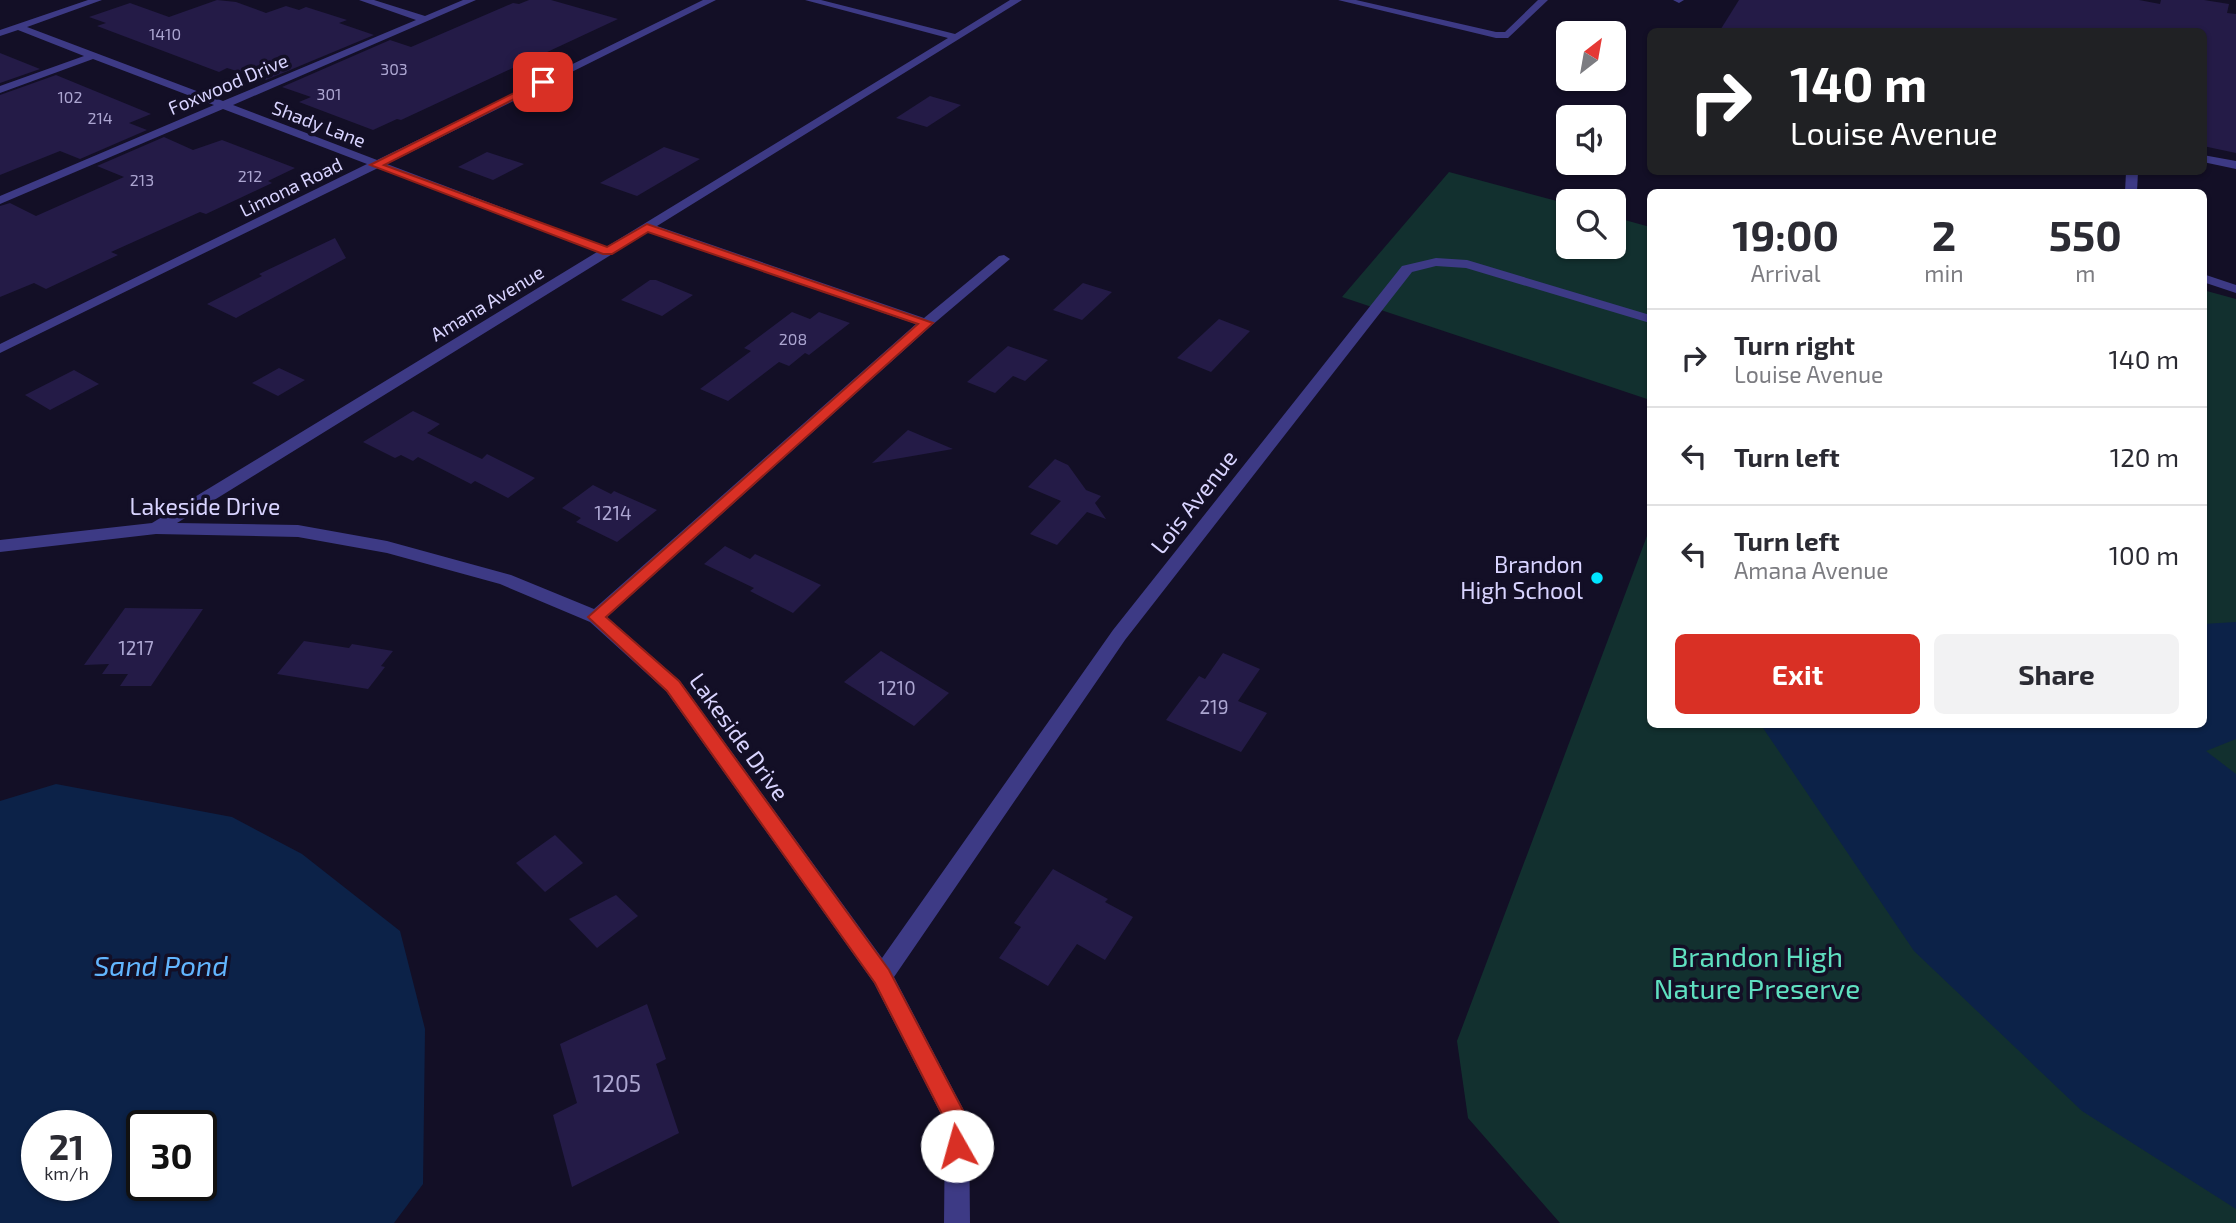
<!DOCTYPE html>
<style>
body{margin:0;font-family:"Exo 2",sans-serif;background:#f2f2f3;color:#2b2b33;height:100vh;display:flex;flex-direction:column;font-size:26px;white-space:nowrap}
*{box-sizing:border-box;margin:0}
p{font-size:23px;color:#7c7c81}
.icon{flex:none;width:38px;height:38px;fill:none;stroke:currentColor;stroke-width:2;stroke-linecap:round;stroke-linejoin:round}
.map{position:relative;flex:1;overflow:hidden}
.drawer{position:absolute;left:1647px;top:189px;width:560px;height:539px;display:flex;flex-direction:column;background:#fff;border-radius:10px;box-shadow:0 2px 5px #0004}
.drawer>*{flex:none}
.guide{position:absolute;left:1647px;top:28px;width:560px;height:147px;border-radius:10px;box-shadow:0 2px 5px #0004;background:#202124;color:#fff;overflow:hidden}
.needle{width:46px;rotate:31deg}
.tools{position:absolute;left:1556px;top:21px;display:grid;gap:14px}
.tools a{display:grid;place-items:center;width:70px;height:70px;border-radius:10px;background:#fff;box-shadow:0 2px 5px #0004;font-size:35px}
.speed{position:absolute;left:21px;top:1110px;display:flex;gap:14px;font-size:35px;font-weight:700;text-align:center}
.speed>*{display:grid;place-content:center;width:91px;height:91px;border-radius:50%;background:#fff;box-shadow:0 2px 5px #0004;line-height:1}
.speed small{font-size:18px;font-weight:400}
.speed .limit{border:4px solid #111;border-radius:10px;background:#fff;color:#111}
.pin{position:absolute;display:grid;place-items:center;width:60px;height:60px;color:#fff;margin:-30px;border-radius:14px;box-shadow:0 4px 10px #0006}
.me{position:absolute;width:77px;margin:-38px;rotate:353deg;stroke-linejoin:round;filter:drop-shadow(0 0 5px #0008)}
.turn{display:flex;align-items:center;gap:24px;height:147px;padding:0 28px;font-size:32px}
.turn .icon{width:91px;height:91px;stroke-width:2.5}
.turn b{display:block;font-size:49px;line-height:60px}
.eta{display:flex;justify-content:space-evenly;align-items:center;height:119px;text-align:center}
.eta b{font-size:42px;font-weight:700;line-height:49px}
.cta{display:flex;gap:14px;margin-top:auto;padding:14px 28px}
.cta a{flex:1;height:80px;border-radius:10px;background:#d93025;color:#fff;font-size:28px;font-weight:700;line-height:80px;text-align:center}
.cta a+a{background:#f2f2f3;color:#2b2b33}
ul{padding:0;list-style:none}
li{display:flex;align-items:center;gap:21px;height:98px;padding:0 28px;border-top:2px solid #e1e1e2}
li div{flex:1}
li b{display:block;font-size:26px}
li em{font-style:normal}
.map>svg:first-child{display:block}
.green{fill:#12302f}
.water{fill:#0c2248;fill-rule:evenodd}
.building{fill:#241b47}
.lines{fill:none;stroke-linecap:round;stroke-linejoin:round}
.minor{fill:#3d3a85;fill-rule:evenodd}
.route{fill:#d93025;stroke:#8d1f18;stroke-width:2}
.poi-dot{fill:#00e5ff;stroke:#130f26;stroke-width:2.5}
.labels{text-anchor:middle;stroke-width:7;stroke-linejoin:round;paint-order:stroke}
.far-number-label{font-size:16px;fill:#aca6d1}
.far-street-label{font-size:19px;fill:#d9d4ff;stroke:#130f26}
.number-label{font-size:19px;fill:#aca6d1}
.street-label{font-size:23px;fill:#d9d4ff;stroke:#130f26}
.poi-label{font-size:23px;fill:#d9d4ff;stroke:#130f26;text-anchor:end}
.near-number-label{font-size:23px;fill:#aca6d1}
.near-park-label{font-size:28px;fill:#5fe0c0;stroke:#130f26}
.near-water-label{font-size:28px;font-style:italic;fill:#62b6ff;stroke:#130f26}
</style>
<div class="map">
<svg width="2236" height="1223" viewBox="0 0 2236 1223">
<rect width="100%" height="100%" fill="#130f26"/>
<!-- green -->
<g class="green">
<path d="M1449,172L1568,204V247H1614V217L1650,227V400L1342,297Z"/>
<path d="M2203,290L2236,299V1223H1560L1468,1118L1457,1041L1650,528V724H2203Z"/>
</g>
<!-- water -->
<g class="water">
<path d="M2236,622V739L2206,751L2236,774V1209L2082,1111L1914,951L1761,725L2203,724V624Z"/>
<path d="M56,784L232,817L302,854L400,931L425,1029L423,1184L394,1223H0V801ZM37,1125H96V1185H37ZM142,1125H201V1185H142Z"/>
</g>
<!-- building -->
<g class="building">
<path d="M217,0L236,2L266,13L286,6L299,10L306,7L347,20L339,23L374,35L266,80L227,68L219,72L97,26L106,23L89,17L130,3L169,17Z"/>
<path d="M529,0H551L618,19L401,120L397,119L373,130L299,102L311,97L282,87L390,40L411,47L513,3L519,4Z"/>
<path d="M1739,0H2139L2160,4L2161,0H2204L2229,4L2227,13L2236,14V153L2203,146V32H1719Z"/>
<path d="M0,53L40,69L0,83Z"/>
<path d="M56,75L151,114L129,123L147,130L80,159L60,151L0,175V95Z"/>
<path d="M930,96L961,105L927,127L896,118Z"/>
<path d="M164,137L193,150L222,140L295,168L268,181L272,183L206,214L200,212L111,252L118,255L46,289L34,283L0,297V206L10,203L36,216L124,177L97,166Z"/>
<path d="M664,147L700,159L637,196L600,183Z"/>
<path d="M487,152L524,164L493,180L458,167Z"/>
<path d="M335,238L346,258L236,318L207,304L262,276L259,274Z"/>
<path d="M650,280H656L693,295L662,316L621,300Z"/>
<path d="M1083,283L1112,292L1082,320L1053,310Z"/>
<path d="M792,312L810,319L819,312L850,323L809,355L805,353L789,366L779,362L728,401L700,389L751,351L744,348Z"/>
<path d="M1219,319L1250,331L1211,372L1177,358Z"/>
<path d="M1008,346L1048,360L1025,381L1013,376L995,393L967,382Z"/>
<path d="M279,368L305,380L278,396L252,383Z"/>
<path d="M74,370L99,384L50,410L25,395Z"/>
<path d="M413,411L440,424L427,433L482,459L487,454L535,478L508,498L475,481L471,484L418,457L413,461L401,455L395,458L363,442Z"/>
<path d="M908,430L953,449L872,463Z"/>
<path d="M1055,459L1068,465L1086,490L1101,496L1095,503L1106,519L1087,512L1057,545L1030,534L1061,501L1028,487Z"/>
<path d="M593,485L611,494L614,491L657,510L617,542L576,522L581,518L562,508Z"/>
<path d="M725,546L750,559L755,554L821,585L793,613L750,591L754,588L704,564Z"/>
<path d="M125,608L203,609L151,686H120L128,674H102L109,664L84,665Z"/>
<path d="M304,641L349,648L352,644L393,651L381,666L385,667L368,689L277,674Z"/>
<path d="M881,651L949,693L914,726L844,682Z"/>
<path d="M1223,653L1260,669L1238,701L1267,713L1241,752L1166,720L1199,676L1205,679Z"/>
<path d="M555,835L583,863L545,892L516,863Z"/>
<path d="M1053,869L1108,899L1105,902L1133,917L1105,960L1077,944L1048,986L999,958L1021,927L1014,923Z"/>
<path d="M616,895L638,916L597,948L569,919Z"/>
<path d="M647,1004L666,1059L656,1064L679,1133L572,1187L553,1115L577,1103L560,1044Z"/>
</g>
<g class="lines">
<!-- minor -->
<g class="minor">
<path d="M88,0H102L27,27L223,101L416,20L359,0H374L425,16L463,0H476L233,105L377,160L703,0H716L387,164L606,247L948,38L805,0H821L955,34L1010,0H1022L657,226L924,318L999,256L1004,255L1010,259L931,326L607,617L680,681L882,958L1113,630L1402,266L1436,258L1467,260L1650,315V323L1466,268L1436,266L1412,272L1125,640L894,977L969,1120L970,1223H944L945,1122L874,983L666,691L590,622L500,584L387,553L298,537L156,534L0,552V540L152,523L597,252L378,168L0,353V344L367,164L223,109L0,204V196L214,105L93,59L0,93V86L84,56L18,30L0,36V30ZM648,232L916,324L594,609L511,575L387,541L298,525L177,523Z"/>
<path d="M1338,0H1356L1496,32H1505L1538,0H1548L1508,38H1496Z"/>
<path d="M1673,0H1684L1679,3Z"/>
<path d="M2203,155L2236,161V169L2203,162Z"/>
<path d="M2126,172H2138L2137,192H2125Z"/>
<path d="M2203,274L2236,285V293L2203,282Z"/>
</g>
</g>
<!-- route -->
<path class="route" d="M540,80L548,82L384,165L607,247L647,224L933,323L606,617L679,681L889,970L968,1120V1146L965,1154L957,1157L949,1154L946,1146V1122L875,983L667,691L588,617L918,324L648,232L612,254H603L370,165Z"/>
<!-- markers -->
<circle class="poi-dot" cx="1597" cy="578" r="7"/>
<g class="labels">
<!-- far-number labels -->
<g class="far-number-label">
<text x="165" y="40">1410</text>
<text x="394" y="75">303</text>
<text x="329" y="100">301</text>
<text x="70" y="103">102</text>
<text x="100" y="124">214</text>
<text x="250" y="182">212</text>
<text x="142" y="186">213</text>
<text x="793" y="345">208</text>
</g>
<!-- far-street labels -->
<g class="far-street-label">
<text transform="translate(228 84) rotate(-23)" y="7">Foxwood Drive</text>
<text transform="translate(319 124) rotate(21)" y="7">Shady Lane</text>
<text transform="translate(291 187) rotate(-26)" y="7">Limona Road</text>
<text transform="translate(487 303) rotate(-31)" y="7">Amana Avenue</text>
</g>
<!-- number labels -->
<g class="number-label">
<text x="613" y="520">1214</text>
<text x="136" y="655">1217</text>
<text x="897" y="695">1210</text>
<text x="1214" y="714">219</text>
</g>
<!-- street labels -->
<g class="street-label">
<text transform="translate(1194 502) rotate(-52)" y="8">Lois Avenue</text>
<text x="205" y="515">Lakeside Drive</text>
<text transform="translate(739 737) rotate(54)" y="8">Lakeside Drive</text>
</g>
<!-- poi labels -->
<g class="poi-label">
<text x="1583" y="573">Brandon<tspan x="1583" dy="26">High School</tspan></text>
</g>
<!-- near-number labels -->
<g class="near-number-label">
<text x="617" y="1092">1205</text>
</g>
<!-- near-park labels -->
<g class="near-park-label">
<text x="1757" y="967">Brandon High<tspan x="1757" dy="32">Nature Preserve</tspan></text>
</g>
<!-- near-water labels -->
<g class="near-water-label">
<text x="161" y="976">Sand Pond</text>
</g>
</g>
</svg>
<div class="tools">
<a><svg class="needle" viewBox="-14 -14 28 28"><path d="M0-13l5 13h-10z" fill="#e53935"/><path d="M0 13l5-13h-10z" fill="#7c7c81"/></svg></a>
<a><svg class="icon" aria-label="sound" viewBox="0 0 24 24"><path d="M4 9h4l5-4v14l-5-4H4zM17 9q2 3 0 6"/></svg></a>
<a><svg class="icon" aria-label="search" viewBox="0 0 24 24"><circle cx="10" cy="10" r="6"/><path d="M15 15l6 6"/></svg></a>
</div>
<div class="speed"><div>21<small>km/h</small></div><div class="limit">30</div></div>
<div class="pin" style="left:543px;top:82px;background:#d93025"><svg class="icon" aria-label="arrive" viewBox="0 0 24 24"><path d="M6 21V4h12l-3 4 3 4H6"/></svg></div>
<svg class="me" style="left:957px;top:1146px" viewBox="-20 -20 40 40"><circle r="19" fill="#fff"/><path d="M0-13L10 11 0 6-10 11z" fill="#d93025"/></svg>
<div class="guide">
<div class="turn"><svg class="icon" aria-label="right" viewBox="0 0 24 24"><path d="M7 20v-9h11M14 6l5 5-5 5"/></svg><div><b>140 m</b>Louise Avenue</div></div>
</div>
<section class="drawer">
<div class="eta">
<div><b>19:00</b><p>Arrival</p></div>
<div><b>2</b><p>min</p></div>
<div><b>550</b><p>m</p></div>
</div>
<ul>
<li><svg class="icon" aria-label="right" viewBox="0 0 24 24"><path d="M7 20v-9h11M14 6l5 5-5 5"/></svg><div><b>Turn right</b><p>Louise Avenue</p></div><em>140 m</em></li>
<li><svg class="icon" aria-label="left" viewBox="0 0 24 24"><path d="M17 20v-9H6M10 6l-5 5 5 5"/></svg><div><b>Turn left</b></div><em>120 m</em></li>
<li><svg class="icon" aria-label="left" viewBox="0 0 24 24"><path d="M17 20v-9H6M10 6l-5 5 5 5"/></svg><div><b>Turn left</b><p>Amana Avenue</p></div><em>100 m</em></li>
</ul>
<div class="cta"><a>Exit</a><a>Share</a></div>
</section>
</div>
